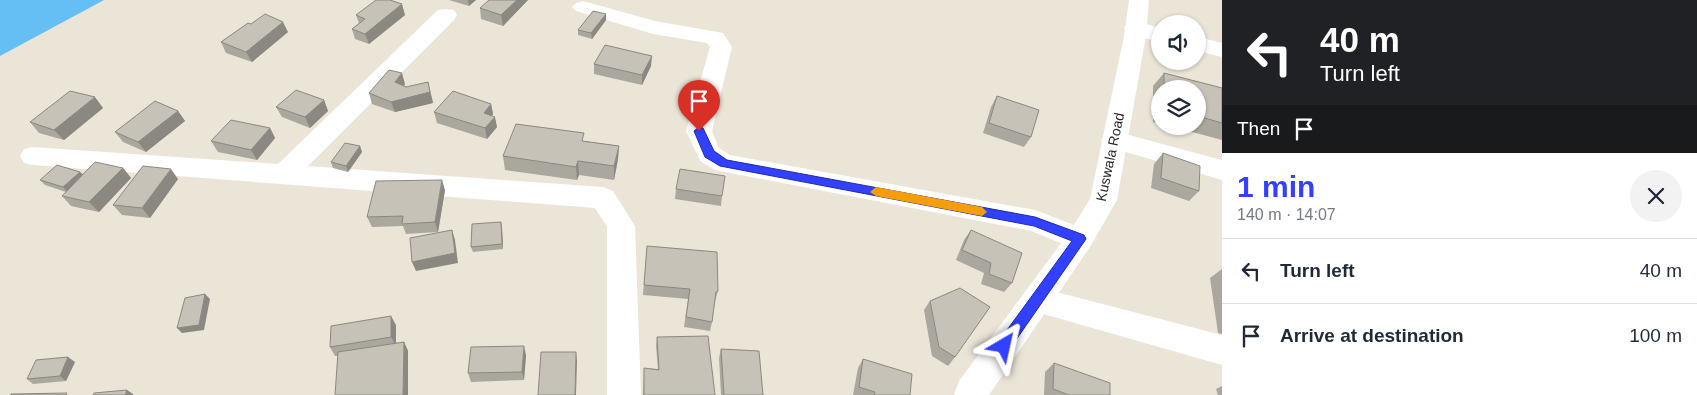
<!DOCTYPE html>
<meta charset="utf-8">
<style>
body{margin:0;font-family:Helvetica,sans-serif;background:#f2f2f3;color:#1f2937;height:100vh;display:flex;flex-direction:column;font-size:19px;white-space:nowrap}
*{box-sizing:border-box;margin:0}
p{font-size:16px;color:#747a83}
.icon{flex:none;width:28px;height:28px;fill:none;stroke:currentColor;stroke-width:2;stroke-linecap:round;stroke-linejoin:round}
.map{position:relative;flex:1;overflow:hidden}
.panel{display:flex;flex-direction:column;background:#fff;width:475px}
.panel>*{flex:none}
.hud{background:#202124;color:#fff;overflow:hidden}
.tools{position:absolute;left:1151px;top:15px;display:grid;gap:10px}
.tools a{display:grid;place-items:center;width:55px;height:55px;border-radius:50%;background:#fff;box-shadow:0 1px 4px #0004;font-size:25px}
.pin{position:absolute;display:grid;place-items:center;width:42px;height:42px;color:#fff;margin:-51px -21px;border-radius:50% 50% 50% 0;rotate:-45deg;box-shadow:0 0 5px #0007}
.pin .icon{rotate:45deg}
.me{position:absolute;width:55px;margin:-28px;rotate:36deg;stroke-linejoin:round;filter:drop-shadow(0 0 4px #0008)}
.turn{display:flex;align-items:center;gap:18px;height:105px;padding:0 15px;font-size:22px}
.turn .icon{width:65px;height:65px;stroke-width:2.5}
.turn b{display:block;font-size:35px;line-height:42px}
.then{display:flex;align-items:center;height:48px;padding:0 15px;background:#0003;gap:10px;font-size:19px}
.round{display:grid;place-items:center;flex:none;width:52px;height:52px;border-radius:26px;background:#f2f2f3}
.overview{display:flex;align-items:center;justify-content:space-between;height:85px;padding:0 15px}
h1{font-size:30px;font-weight:700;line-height:38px;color:#3141ff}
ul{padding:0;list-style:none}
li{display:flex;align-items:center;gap:15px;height:65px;padding:0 15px;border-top:1px solid #e0e1e3}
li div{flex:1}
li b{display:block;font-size:19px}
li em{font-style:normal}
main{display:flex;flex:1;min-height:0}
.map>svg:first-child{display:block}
.water{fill:#65bef4}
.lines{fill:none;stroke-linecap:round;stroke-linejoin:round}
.minor{fill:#fff;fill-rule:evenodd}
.tertiary{fill:#fff;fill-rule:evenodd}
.wall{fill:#aaa79e}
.shaded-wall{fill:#8b8881}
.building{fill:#c6c2b8;stroke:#8b8881}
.route{fill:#3141ff;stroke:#202aa6}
.slow{fill:#f59e0b}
.labels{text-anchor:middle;stroke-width:4;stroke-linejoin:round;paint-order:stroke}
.street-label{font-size:14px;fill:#282828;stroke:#fff}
</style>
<main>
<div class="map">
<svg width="1222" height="395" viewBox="0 0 1222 395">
<rect width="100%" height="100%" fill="#ebe5d8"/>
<!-- water -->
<path class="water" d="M0,0H104L0,56Z"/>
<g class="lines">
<!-- minor -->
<g class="minor">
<path d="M583,1L655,21L723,33L732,47L712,131L719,148L730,155L1035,210L1090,231L1094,239L1090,247L1080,251L1031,231L715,170L700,161L686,131L710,47L707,43L653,34L576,11L572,7L576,3Z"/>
<path d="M446,9L454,10L457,15L454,20L308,166L603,187L613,191L635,226L641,395H607V227L595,208L33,165L24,163L20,156L24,149L33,147L278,164L438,10Z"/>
<path d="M1135,21L1160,28V42L1127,33L1124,28L1127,23Z"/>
<path d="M1198,37L1222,43V57L1198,51Z"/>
<path d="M1114,131L1222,160V180L1105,146L1101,140L1105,134Z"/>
<path d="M1037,287L1222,335V365L1026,309L1022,300L1026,291Z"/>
</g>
<!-- tertiary -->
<path class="tertiary" d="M1129,0H1149L1146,36L1117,200L1090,247L989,395H954L959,381L1070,231L1090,199L1124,36Z"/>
</g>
<!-- wall -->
<g class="wall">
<path d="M449,0H476L469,6Z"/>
<path d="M528,0L503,26L481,19L480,8Z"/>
<path d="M356,15H405L369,44L355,39L352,29L359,23Z"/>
<path d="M606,20L592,39L578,35V30Z"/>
<path d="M288,32L252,62L226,53L221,42Z"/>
<path d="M594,64L651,66L642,85L594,74Z"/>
<path d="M1164,73L1222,88V140L1170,126H1198V89H1160V124L1153,122V86Z"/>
<path d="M428,82L433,103L395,112L372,104L369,93L405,84L404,86L406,87Z"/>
<path d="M997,96L1031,137L1024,147L983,133L991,107Z"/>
<path d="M324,100L328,111L310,128L282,117L276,107Z"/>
<path d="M491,104L493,114L492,116L497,127L487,139L437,123L434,112Z"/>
<path d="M103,108L64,140L39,133L30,122Z"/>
<path d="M178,111L185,121L146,152L123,142L115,132Z"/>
<path d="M270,128L275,138L257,160L218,152L211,141Z"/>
<path d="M585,141L619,146L618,159L614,180L579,175L577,180L505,170L503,156Z"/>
<path d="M360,146L362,152L348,172L333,168L331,162Z"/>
<path d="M1163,153L1199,191L1189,201L1151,188L1154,164Z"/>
<path d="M123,168L131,178L99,212L71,206L62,196L66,192L45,185L40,180L80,172L83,174Z"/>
<path d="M178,179L150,218L122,215L113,205Z"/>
<path d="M676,189L722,196L721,206L675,199Z"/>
<path d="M445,190L438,232L406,234L403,226L372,227L367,217Z"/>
<path d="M501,222L502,227L503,249L473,252L471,247Z"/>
<path d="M971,230L1012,283L1004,292L981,284L984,273L956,260L964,240Z"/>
<path d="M647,246L718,291L715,301L712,322L710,331L684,327L688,299L643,295Z"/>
<path d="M1222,269V334L1218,333L1210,278Z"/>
<path d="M930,301L955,357L948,366L932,356L924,310Z"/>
<path d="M396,325V343L404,342L408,351L335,356L330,347Z"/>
<path d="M657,337L715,395H643L644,368L658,369L656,346Z"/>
<path d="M721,349L763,395H721L719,358Z"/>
<path d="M526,355L524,380L471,382L468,373Z"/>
<path d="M863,359L910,395H853L858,368Z"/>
<path d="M75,362L66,381L33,384L27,379Z"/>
<path d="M1054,363L1110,395H1044L1045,372Z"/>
<path d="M1222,386V395H1218L1216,389Z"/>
</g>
<!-- shaded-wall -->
<g class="shaded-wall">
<path d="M468,0H476L469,6Z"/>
<path d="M517,0H528L503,26L501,15Z"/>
<path d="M402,4L405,15L369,44L365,34Z"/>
<path d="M606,14V20L592,39L591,33Z"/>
<path d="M283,22L288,32L252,62L246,52Z"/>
<path d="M652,56L651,66L642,85V75Z"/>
<path d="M402,73L405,84L398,93L395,82Z"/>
<path d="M428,82L433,103L395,112L391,102Z"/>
<path d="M95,97L103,108L64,140L54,130Z"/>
<path d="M324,100L328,111L310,128L305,117Z"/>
<path d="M491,104L493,114L486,123L484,113Z"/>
<path d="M178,111L185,121L146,152L138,142Z"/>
<path d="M495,117L497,127L487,139L485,128Z"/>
<path d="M270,128L275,138L257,160L251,150Z"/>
<path d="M360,146L362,152L348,172L346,166Z"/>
<path d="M619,146L618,159L614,180V166Z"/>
<path d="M578,161L579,175L577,180L576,167Z"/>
<path d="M123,168L131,178L99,212L89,202Z"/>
<path d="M171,169L178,179L150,218L142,208Z"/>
<path d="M80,172L85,177L68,193L63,187Z"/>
<path d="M442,180L445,190L438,232L435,222Z"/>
<path d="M501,222L502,227L503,249L502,244Z"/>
<path d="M452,230L455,240L458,263L416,271L412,262Z"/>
<path d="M205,294L210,299L204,330L182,333L177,328Z"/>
<path d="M391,316L396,325V346L391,337Z"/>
<path d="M404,342L408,351V395H403Z"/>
<path d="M524,346L526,355L524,380L522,372Z"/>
<path d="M576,352L577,361L576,395H575Z"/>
<path d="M68,357L75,362L66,381L60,376Z"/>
<path d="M127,390L133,394V395H125Z"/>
</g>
<!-- building -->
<g class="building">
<path d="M376,0H390L402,4L365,34L352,29L365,19L356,15Z"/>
<path d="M489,0H517L501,15L480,8Z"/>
<path d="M593,11L606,14L591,33L578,30Z"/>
<path d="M265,14L283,22L246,52L221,42L248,23L251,24Z"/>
<path d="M605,45L652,56L642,75L594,64Z"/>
<path d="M389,70L402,73L395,82L406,87L428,82L430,92L391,102L369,93Z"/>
<path d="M1164,73L1222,88V123L1198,116V89H1164Z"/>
<path d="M296,90L324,100L305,117L276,107Z"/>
<path d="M70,91L95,97L54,130L30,122Z"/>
<path d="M453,91L491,104L484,113L495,117L485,128L434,112Z"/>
<path d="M997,96L1039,110L1031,137L989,123Z"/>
<path d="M155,101L178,111L138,142L115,132Z"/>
<path d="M231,120L270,128L251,150L211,141Z"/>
<path d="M516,124L584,133L582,141L619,146L614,166L578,161L576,167L503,156Z"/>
<path d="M345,143L360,146L346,166L331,162Z"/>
<path d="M1163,153L1200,166L1199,191L1161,178Z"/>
<path d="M95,162L123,168L89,202L62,196Z"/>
<path d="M57,165L80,172L63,187L40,180Z"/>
<path d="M143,166L171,169L142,208L113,205Z"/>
<path d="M680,169L725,176L722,196L676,189Z"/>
<path d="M442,180L435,222L402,224L403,216L367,217L376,181Z"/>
<path d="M501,222L502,244L471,247L472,224Z"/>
<path d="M452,230L455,253L412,262L410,238Z"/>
<path d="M971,230L1022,253L1012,283L989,274L991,263L962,250Z"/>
<path d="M647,246L717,252L718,291L716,292L712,322L686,317L690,289L644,285Z"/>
<path d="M960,288L990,307L955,357L939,347L930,301Z"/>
<path d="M205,294L199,325L177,328L185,298Z"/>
<path d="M391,316V337L330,347L331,326Z"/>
<path d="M708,336L715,395H644V368L659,370L657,337Z"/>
<path d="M404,342L403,395H335L338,352Z"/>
<path d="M524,346L522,372L468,373L471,347Z"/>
<path d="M721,349L759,351L763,395H724Z"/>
<path d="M541,352H576L575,395H538Z"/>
<path d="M68,357L60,376L27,379L36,360Z"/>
<path d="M863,359L912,374L910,395H874L875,392L859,387Z"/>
<path d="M1054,363L1110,383V395H1069L1053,389Z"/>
<path d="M127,390L125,395H93L94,393Z"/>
<path d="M67,393L66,395H10L11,394Z"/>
</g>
<!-- route -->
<path class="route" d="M699,127L703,128L714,151L727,160L1035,217L1084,235L1086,239L1009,350L1004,352L999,350L997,346L999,341L1072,241L1034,226L720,166L705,157L694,131Z"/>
<!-- slow -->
<path class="slow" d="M876,187L982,207L987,212L982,216L876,196L870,192Z"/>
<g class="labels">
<!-- street labels -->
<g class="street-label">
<text transform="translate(1110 157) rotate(-78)" y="5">Kuswala Road</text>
</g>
</g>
</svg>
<div class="tools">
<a><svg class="icon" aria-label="sound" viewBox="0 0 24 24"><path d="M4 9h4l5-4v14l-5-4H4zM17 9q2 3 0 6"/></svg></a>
<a><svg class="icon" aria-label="layers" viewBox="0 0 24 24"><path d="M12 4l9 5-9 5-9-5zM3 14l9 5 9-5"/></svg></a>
</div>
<div class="pin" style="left:699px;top:131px;background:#d93025"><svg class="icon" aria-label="arrive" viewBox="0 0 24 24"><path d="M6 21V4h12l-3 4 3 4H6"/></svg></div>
<svg class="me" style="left:1004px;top:346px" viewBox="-20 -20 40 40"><path d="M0-17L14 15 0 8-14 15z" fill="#3141ff" stroke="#fff" stroke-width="4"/></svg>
</div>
<section class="panel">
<div class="hud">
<div class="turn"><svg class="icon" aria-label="left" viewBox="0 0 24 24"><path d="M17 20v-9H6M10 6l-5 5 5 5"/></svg><div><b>40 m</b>Turn left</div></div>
<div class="then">Then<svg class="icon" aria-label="arrive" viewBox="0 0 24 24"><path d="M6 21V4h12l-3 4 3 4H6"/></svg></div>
</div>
<div class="overview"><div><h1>1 min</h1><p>140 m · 14:07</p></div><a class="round"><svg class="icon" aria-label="close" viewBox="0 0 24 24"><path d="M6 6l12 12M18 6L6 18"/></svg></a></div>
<ul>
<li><svg class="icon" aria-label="left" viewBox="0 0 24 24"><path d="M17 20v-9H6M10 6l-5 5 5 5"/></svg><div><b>Turn left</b></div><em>40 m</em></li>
<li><svg class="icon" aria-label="arrive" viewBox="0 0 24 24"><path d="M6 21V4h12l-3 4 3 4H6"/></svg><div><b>Arrive at destination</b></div><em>100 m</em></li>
</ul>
</section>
</main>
